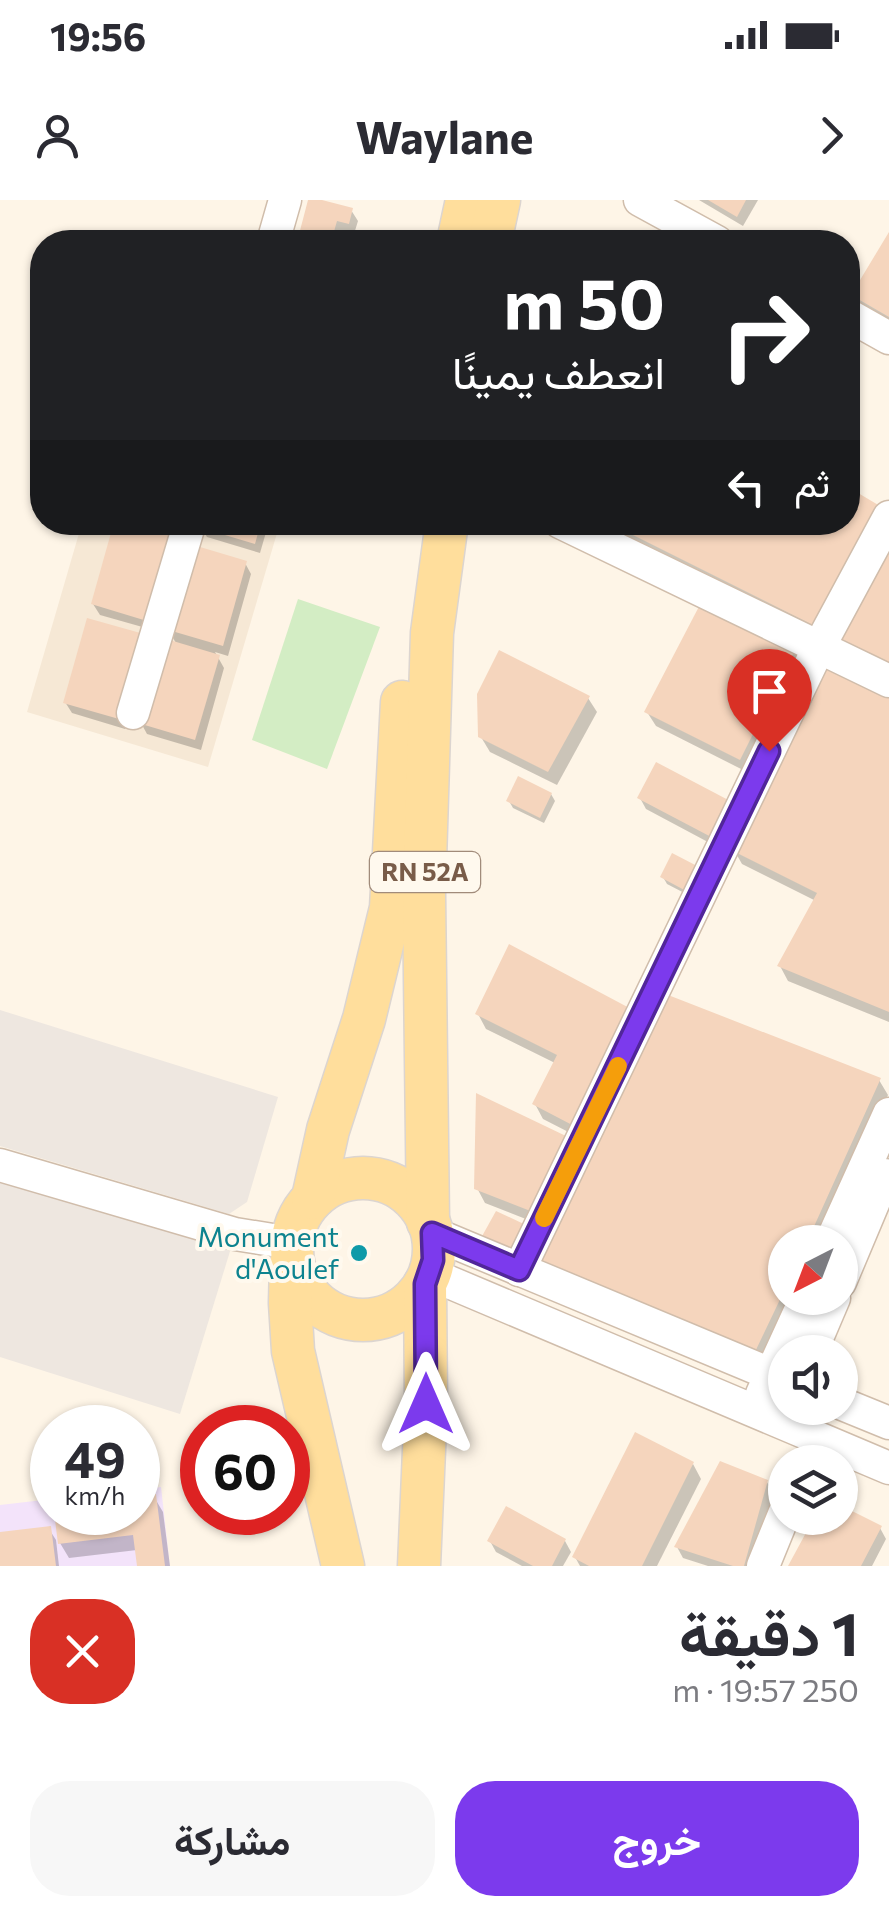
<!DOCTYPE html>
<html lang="ar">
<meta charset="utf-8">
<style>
body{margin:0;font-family:Commissioner,Vazirmatn,sans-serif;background:#f7f7f7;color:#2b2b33;direction:rtl;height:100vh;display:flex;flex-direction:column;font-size:38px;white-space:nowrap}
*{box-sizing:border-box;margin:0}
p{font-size:32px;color:#7c7c81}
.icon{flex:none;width:55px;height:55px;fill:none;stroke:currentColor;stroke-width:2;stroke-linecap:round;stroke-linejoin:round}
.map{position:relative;height:1366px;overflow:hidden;direction:ltr}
.sheet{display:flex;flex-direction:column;background:#fff;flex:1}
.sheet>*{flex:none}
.hud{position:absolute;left:30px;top:30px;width:830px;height:305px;border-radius:40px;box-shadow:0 2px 8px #0004;direction:rtl;background:#202124;color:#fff;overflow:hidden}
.needle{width:65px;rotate:222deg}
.tools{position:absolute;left:768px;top:1025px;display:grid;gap:20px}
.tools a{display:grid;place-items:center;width:90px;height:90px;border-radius:50%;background:#fff;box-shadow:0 2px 8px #0004;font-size:50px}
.speed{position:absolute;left:30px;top:1205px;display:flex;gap:20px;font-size:50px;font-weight:700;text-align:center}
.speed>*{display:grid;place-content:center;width:130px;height:130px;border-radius:50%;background:#fff;box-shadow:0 2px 8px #0004;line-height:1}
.speed small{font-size:25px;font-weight:400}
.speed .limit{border:15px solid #d22;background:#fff;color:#111}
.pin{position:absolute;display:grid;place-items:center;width:85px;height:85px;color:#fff;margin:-102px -42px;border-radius:50% 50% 50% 0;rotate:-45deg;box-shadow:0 0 10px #0007}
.pin .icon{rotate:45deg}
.me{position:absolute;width:110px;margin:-55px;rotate:0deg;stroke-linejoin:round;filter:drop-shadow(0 0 8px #0008)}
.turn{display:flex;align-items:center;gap:35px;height:210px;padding:0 30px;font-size:45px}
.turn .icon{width:130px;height:130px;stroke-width:2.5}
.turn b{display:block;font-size:70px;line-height:85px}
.then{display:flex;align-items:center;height:95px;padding:0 30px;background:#0003;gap:20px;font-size:38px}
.round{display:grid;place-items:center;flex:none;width:105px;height:105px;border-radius:40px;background:#f7f7f7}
.head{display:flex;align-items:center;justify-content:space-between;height:170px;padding:0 30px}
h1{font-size:60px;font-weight:700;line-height:75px}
.action{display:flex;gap:20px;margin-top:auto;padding:20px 30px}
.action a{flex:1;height:115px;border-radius:40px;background:#7c3aed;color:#fff;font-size:40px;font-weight:700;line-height:115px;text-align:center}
.action a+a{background:#f7f7f7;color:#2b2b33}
.status{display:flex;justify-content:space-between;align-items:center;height:70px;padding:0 50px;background:#fff;direction:ltr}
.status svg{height:28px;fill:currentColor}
header{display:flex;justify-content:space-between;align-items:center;height:130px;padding:0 30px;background:#fff;font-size:45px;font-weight:700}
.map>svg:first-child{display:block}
.residential{fill:#f6e8d5}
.industrial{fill:#eee7e0}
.education{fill:#f3e3fa}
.green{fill:#d3edc4}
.shadow{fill:#0003}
.building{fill:#f5d5bd}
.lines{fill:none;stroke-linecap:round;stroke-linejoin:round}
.minor-casing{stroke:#d0bdab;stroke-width:35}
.major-casing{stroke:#dcd5d0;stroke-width:45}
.minor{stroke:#fff;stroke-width:32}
.major{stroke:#ffde9c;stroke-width:42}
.route-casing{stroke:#51269a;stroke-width:25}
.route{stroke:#7c3aed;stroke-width:18}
.slow{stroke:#f59e0b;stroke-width:18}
.culture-dot{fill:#0f9aa8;stroke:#fff9ee;stroke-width:4}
.labels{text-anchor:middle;stroke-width:8;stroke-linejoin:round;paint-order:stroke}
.shield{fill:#fff9ee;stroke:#a18b7a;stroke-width:2.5}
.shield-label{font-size:25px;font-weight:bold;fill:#795c49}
.culture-label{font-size:28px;fill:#0d838f;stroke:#fff9ee;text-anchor:end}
</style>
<div class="status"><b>19:56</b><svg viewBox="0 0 49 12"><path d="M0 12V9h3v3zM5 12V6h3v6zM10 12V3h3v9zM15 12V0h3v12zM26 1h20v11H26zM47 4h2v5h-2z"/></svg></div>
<header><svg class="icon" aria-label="forward" viewBox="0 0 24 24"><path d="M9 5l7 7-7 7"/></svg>Waylane<svg class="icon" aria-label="person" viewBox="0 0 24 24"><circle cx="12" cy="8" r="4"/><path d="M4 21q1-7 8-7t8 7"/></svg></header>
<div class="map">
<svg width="889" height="1366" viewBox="0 0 889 1366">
<rect width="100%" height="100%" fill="#fef5e7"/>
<!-- residential -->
<path class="residential" d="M82,323H280L208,567L27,512Z"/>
<!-- industrial -->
<g class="industrial">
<path d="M0,810L278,897L247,1002L229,1014L0,946Z"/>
<path d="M0,975L231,1048L180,1214L0,1157Z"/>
</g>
<!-- education -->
<path class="education" d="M161,1287L170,1366H0V1305L52,1299V1312H138V1290Z"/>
<!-- green -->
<path class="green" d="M298,399L380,427L327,569L252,540Z"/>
<!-- shadow -->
<g class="shadow">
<path d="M311,0L351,10L358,21L354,34L343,31L339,42H299Z"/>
<path d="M699,0H758L743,26Z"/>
<path d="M889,37V125L863,110L854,95Z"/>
<path d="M848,290L883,311L826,440L589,322H848Z"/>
<path d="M116,322L153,430L100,415L93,404Z"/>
<path d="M202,322H269L260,353L207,337L200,326Z"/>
<path d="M245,363L251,374L228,456L215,452L224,468L201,550L147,534L141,523L177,445L168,429Z"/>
<path d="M706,398L805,459L749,573L656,526L647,512Z"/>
<path d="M149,447L125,529L72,513L65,502Z"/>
<path d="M889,497V822L788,781L780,766L816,701L742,664L734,650Z"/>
<path d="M588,498L597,512L557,585L490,552L481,537Z"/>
<path d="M657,565L721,649L646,609L640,598Z"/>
<path d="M551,594L555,601L544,623L513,608L509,601Z"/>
<path d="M673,657L692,697L667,684L663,677Z"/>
<path d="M633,813L584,940L543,919L535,904L555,863L486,829L478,814Z"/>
<path d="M879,880L888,895L822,1042H785V1098H795L762,1168L539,1077Z"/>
<path d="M478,897L541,1025L485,1003L477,988Z"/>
<path d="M693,1264L701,1279L657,1366H580L575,1357Z"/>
<path d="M767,1282L773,1293L753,1366H708L683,1358L677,1347Z"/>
<path d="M154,1297L163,1312L170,1366H139L137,1350L69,1358L60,1343L138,1312V1299Z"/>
<path d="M840,1308L880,1328L886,1339L872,1366H790L817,1318H840Z"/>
<path d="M49,1329L56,1340L59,1366H0V1335Z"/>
<path d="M490,1341H565L571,1352L563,1366H522L496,1352Z"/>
</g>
<!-- building -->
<g class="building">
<path d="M308,0H322L353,8L349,24L337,21L331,42H297Z"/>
<path d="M708,0H746L737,17Z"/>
<path d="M889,32V117L851,95Z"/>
<path d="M848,287L885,309L817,427L607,322H848Z"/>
<path d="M114,322H127L172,335L147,421L91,404Z"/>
<path d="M199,322H261L255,344L198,327Z"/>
<path d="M889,337V463L835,436Z"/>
<path d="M190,344L247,361L223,446L165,429Z"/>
<path d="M705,395L799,442L740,560L644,512Z"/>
<path d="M87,418L144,434L119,519L63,503Z"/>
<path d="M163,438L220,455L195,540L138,523Z"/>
<path d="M499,450L590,496L548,572L478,537L477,494Z"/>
<path d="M826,462L889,494V812L777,766L817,693L731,650Z"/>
<path d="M656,562L734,603L715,639L637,598Z"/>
<path d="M518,576L552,593L540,618L506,601Z"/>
<path d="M672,653L701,668L688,692L660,677Z"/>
<path d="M509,744L635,811L576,927L532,904L557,855L475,814Z"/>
<path d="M663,793L881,878L807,1042H785V1089L754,1154L528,1062Z"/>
<path d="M476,893L568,937L533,1012L474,989Z"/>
<path d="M496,1011L526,1025L514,1051L481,1038Z"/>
<path d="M635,1232L694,1262L642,1366H589L572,1357Z"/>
<path d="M720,1261L768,1280L744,1366H733L674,1347Z"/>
<path d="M156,1294L165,1366H137L133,1335L58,1344L54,1312H138V1297Z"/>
<path d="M840,1305L882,1326L861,1366H788L814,1318H840Z"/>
<path d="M506,1306L566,1339L552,1366H533L487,1341Z"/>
<path d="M51,1326L56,1366H0V1332Z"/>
</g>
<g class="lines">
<defs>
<g id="minor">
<path d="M640,0L717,42"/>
<path d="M273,42L285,0"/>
<path d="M848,115L889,138"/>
<path d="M560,322L889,481"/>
<path d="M133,513L190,322"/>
<path d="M0,965L235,1034L291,1043"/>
<path d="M432,1033L785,1180"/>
<path d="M831,1042L889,914"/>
<path d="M519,1070L819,447L889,317"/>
<path d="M430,1074L889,1268"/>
<path d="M840,1082L885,975"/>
<path d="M811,1152L834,1098"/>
<path d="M762,1194L806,1098"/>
<path d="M840,1203L889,1223"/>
<path d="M763,1366L785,1312"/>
</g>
<g id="major">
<path d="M458,42L467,0"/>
<path d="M490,42L499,0"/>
<circle cx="363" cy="1049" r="71"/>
<path d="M313,998L328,930L364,819L391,708L402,502"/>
<path d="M428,1022L424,694L432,433L447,322"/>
<path d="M291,1064L290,1103L293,1151L343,1366"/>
<path d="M419,1366L426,1204L425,1084"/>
</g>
</defs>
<!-- minor casing -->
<use href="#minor" class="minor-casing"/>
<!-- major casing -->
<use href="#major" class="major-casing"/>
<!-- minor -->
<use href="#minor" class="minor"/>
<!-- major -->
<use href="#major" class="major"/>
</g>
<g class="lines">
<defs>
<path id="route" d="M426,1204L425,1084L433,1060L432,1033L519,1070L769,551"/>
</defs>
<!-- route casing -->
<use href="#route" class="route-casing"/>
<!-- route -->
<use href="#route" class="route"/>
<!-- slow -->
<path class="slow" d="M544,1018L618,866"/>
</g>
<!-- markers -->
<circle class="culture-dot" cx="359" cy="1053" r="10"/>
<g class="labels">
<!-- shield labels -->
<rect class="shield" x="370" y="652" width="110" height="40" rx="8"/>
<g class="shield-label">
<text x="425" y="681">RN 52A</text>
</g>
<!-- culture labels -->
<g class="culture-label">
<text x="339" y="1047">Monument<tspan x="339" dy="32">d'Aoulef</tspan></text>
</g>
</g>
</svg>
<div class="tools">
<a><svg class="needle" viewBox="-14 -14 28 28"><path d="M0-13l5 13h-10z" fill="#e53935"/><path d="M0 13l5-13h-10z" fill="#7c7c81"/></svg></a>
<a><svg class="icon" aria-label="sound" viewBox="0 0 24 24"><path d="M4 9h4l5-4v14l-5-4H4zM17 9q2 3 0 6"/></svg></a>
<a><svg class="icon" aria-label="layers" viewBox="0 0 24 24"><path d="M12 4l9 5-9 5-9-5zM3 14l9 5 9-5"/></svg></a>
</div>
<div class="speed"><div>49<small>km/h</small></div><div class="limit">60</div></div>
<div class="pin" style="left:769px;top:551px;background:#d93025"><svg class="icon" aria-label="arrive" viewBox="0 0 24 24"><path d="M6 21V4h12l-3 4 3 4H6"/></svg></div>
<svg class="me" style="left:426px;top:1204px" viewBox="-20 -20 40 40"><path d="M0-17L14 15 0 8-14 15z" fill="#7c3aed" stroke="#fff" stroke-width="4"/></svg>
<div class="hud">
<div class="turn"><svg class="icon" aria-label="right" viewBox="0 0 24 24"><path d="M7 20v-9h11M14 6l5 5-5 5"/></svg><div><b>50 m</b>انعطف يمينًا</div></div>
<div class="then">ثم<svg class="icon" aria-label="left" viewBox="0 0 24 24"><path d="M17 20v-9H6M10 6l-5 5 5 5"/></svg></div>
</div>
</div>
<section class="sheet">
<div class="head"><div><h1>1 دقيقة</h1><p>250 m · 19:57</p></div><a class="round" style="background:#d93025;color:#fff"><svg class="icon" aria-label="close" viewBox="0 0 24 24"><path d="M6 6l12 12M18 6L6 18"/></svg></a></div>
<div class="action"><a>خروج</a><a>مشاركة</a></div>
</section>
